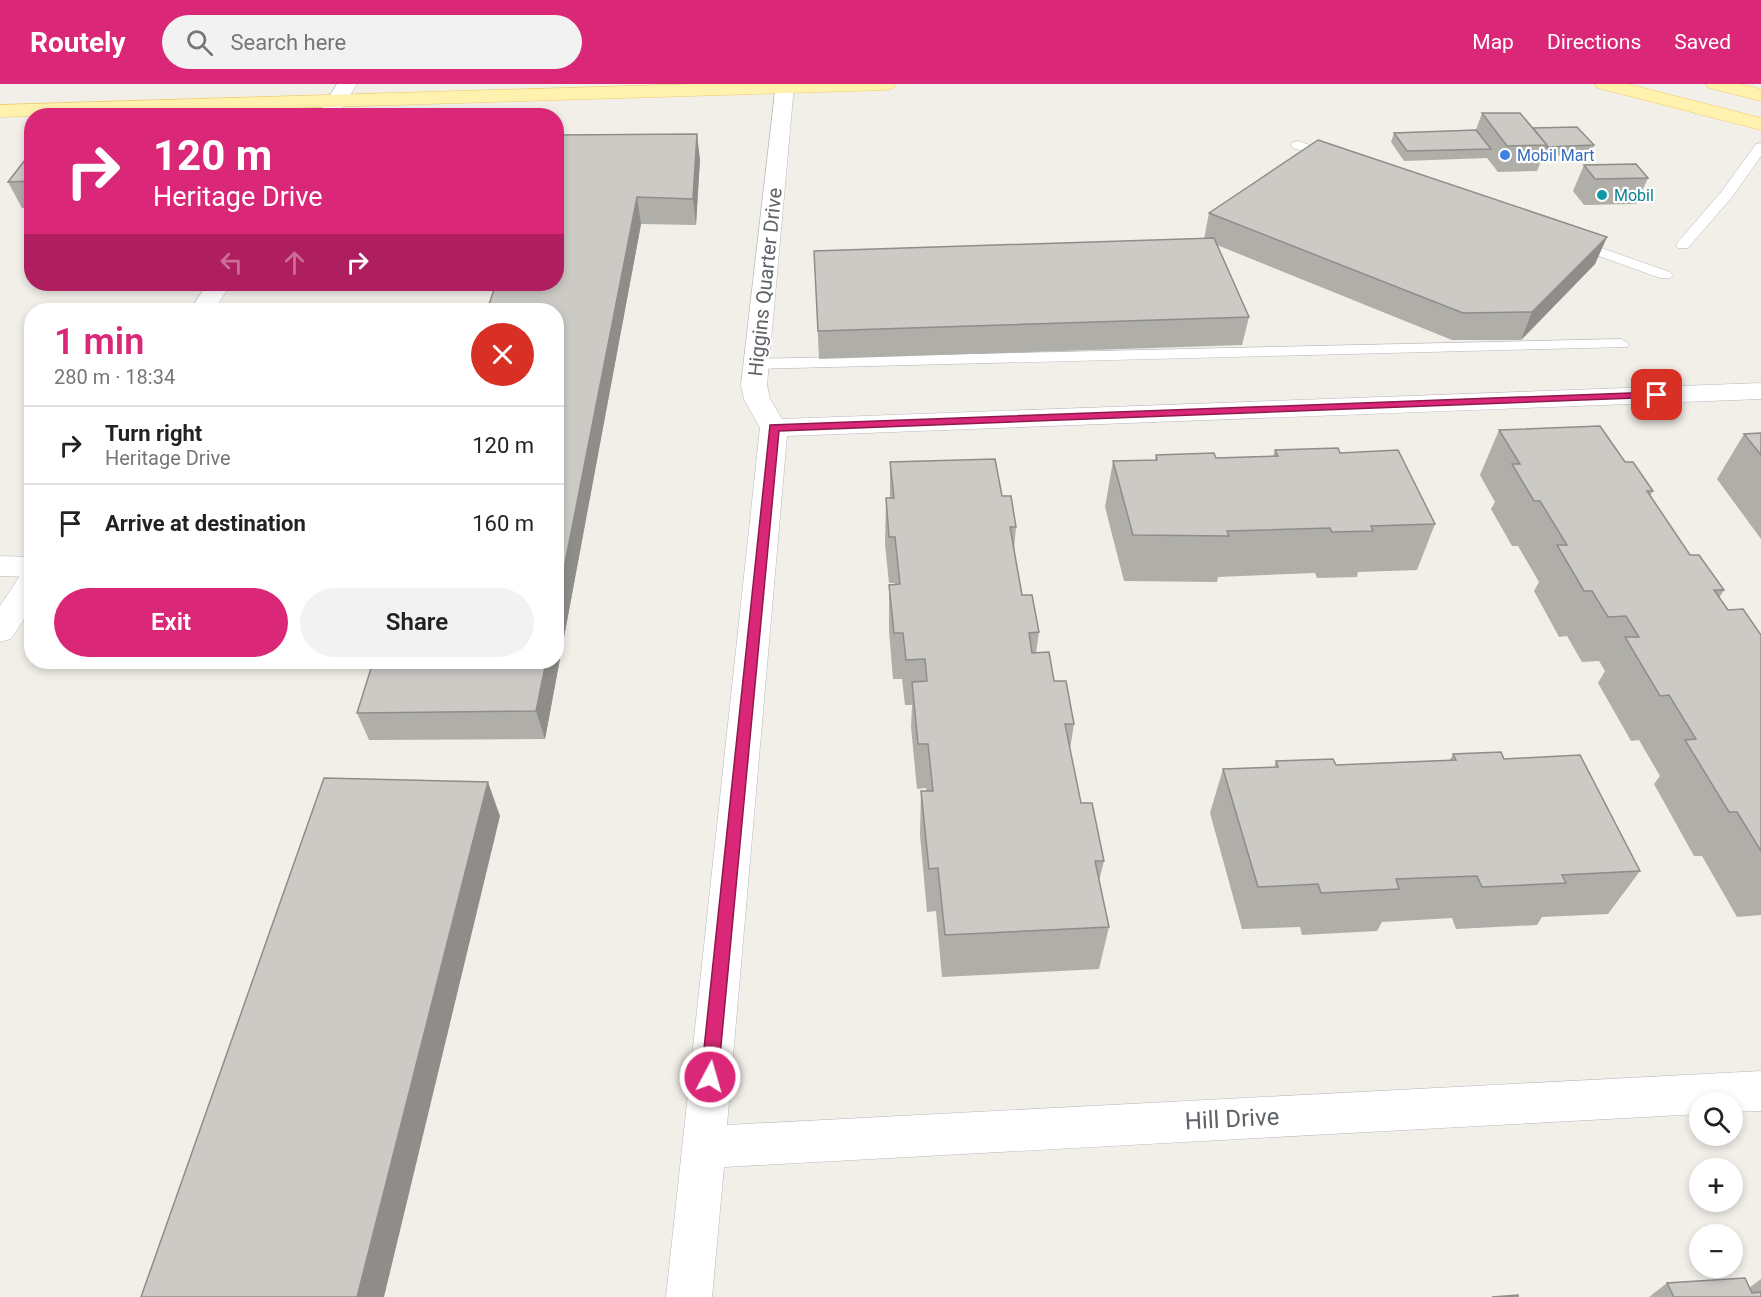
<!DOCTYPE html>
<meta charset="utf-8">
<style>
body{margin:0;font-family:Roboto,sans-serif;background:#f2f2f2;color:#222;height:100vh;display:flex;flex-direction:column;font-size:22px;white-space:nowrap}
*{box-sizing:border-box;margin:0}
p{font-size:20px;color:#767676}
.icon{flex:none;width:33px;height:33px;fill:none;stroke:currentColor;stroke-width:2;stroke-linecap:round;stroke-linejoin:round}
.map{position:relative;flex:1;overflow:hidden}
.side{position:absolute;left:24px;top:219px;width:540px;height:366px;display:flex;flex-direction:column;background:#fff;border-radius:24px;box-shadow:0 3px 9px #0003}
.side>*{flex:none}
.banner{position:absolute;left:24px;top:24px;width:540px;height:183px;border-radius:24px;box-shadow:0 3px 9px #0003;background:#db2777;color:#fff;overflow:hidden}
.fabs{position:absolute;left:1689px;top:1008px;display:grid;gap:12px}
.fabs a{display:grid;place-items:center;width:54px;height:54px;border-radius:50%;background:#fff;box-shadow:0 3px 9px #0003;font-size:30px}
.pin{position:absolute;display:grid;place-items:center;width:51px;height:51px;color:#fff;margin:-26px;border-radius:12px;box-shadow:0 3px 9px #0006}
.me{position:absolute;width:66px;margin:-33px;rotate:6deg;stroke-linejoin:round;filter:drop-shadow(0 0 4px #0008)}
.turn{display:flex;align-items:center;gap:21px;height:126px;padding:0 30px;font-size:27px}
.turn .icon{width:78px;height:78px;stroke-width:2.5}
.turn b{display:block;font-size:42px;line-height:51px}
.lanes{display:flex;align-items:center;height:57px;padding:0 30px;background:#0003;justify-content:center;gap:30px;direction:ltr}
.lanes .off{opacity:.35}
.round{display:grid;place-items:center;flex:none;width:63px;height:63px;border-radius:32px;background:#f2f2f2}
.summary{display:flex;align-items:center;justify-content:space-between;height:102px;padding:0 30px}
h1{font-size:36px;font-weight:600;line-height:45px;color:#db2777}
.cta{display:flex;gap:12px;margin-top:auto;padding:12px 30px}
.cta a{flex:1;height:69px;border-radius:36px;background:#db2777;color:#fff;font-size:24px;font-weight:600;line-height:69px;text-align:center}
.cta a+a{background:#f2f2f2;color:#222}
ul{padding:0;list-style:none}
li{display:flex;align-items:center;gap:18px;height:78px;padding:0 30px;border-top:2px solid #e0e0e0}
li div{flex:1}
li b{display:block;font-size:22px}
li em{font-style:normal}
header{display:flex;align-items:center;gap:36px;box-sizing:border-box;height:84px;padding:0 30px;background:#db2777;color:#fff}
header strong{font-size:28px}
nav{display:flex;gap:33px;margin-inline-start:auto;font-size:21px}
.search{width:420px;height:54px;background:#f2f2f2;display:flex;align-items:center;gap:15px;box-sizing:border-box;padding:0 21px;border-radius:33px;color:#767676;font-size:22px}
.map>svg:first-child{display:block}
.lines{fill:none;stroke-linecap:round;stroke-linejoin:round}
.service-casing{stroke:#b5b8bc;stroke-width:1}
.minor-casing{stroke:#b5b8bc;stroke-width:1}
.tertiary-casing{stroke:#b5b8bc;stroke-width:1}
.primary-casing{stroke:#f2c960;stroke-width:1}
.service{fill:#fff;fill-rule:evenodd}
.minor{fill:#fff;fill-rule:evenodd}
.tertiary{fill:#fff;fill-rule:evenodd}
.primary{fill:#fff2af;fill-rule:evenodd}
.wall{fill:#afaea9}
.shaded-wall{fill:#8f8d8a}
.building{fill:#cccac5;stroke:#8f8d8a;stroke-width:1.5}
.route{fill:#db2777;stroke:#8e194d;stroke-width:1.5}
.shop-dot{fill:#3f7fe0;stroke:#fff;stroke-width:2}
.culture-dot{fill:#0f9aa8;stroke:#fff;stroke-width:2}
.labels{text-anchor:middle;stroke-width:4.5;stroke-linejoin:round;paint-order:stroke}
.far-shop-label{font-size:16px;fill:#366cbe;stroke:#fff;text-anchor:start}
.far-culture-label{font-size:16px;fill:#0d838f;stroke:#fff;text-anchor:start}
.street-label{font-size:20px;fill:#5f6368;stroke:#fff}
.near-street-label{font-size:24px;fill:#5f6368;stroke:#fff}
</style>
<header>
<strong>Routely</strong>
<div class="search"><svg class="icon" aria-label="search" viewBox="0 0 24 24"><circle cx="10" cy="10" r="6"/><path d="M15 15l6 6"/></svg>Search here</div>
<nav><a>Map</a><a>Directions</a><a>Saved</a></nav>
</header>
<div class="map">
<svg width="1761" height="1213" viewBox="0 0 1761 1213">
<rect width="100%" height="100%" fill="#f1efe8"/>
<g class="lines">
<defs>
<g id="service">
<path d="M1298,57L1337,70L1339,73L1332,77L1293,64L1291,61L1293,58Z"/>
<path d="M1761,59V72L1732,113L1688,164H1678L1676,161L1678,158L1722,107L1756,60Z"/>
<path d="M1573,154L1670,188L1673,191L1670,194H1660L1568,161L1566,158L1568,155Z"/>
<path d="M1621,255L1629,260L1627,263L755,285L747,280L755,275Z"/>
</g>
<g id="minor">
<path d="M776,0H792L794,2L767,301L770,315L782,335L1761,299V315L787,352L727,1041L1761,987V1027L1732,1028V1018H1700V1030L724,1083L712,1213H666L760,344L744,315L741,301Z"/>
<path d="M0,472L32,473V493L0,492Z"/>
</g>
<g id="tertiary">
<path d="M337,0H357L337,32H317Z"/>
<path d="M207,200H231L214,226H190Z"/>
<path d="M32,487V523L11,555L0,558V522L21,490Z"/>
</g>
<g id="primary">
<path d="M694,0H896L893,4L886,6L0,33V21Z"/>
<path d="M1595,0H1628L1761,34V46L1598,4Z"/>
<path d="M1706,0H1740L1761,5V17L1709,4Z"/>
</g>
</defs>
<!-- service casing -->
<use href="#service" class="service-casing"/>
<!-- minor casing -->
<use href="#minor" class="minor-casing"/>
<!-- tertiary casing -->
<use href="#tertiary" class="tertiary-casing"/>
<!-- primary casing -->
<use href="#primary" class="primary-casing"/>
<!-- service -->
<use href="#service" class="service"/>
<!-- minor -->
<use href="#minor" class="minor"/>
<!-- tertiary -->
<use href="#tertiary" class="tertiary"/>
<!-- primary -->
<use href="#primary" class="primary"/>
</g>
<!-- wall -->
<g class="wall">
<path d="M1482,29L1533,44L1594,61L1590,71L1543,72L1537,87L1498,88L1487,74L1404,77L1391,58L1394,49L1476,46Z"/>
<path d="M556,51L700,75L696,141L641,140L545,655L369,656L357,629Z"/>
<path d="M32,67V124H22L8,98Z"/>
<path d="M1584,81L1648,94L1636,120L1584,121L1573,107Z"/>
<path d="M1209,129L1607,153L1595,180L1521,256H1452L1217,161L1249,233L1242,261L819,275L814,167L1204,155Z"/>
<path d="M1499,346L1625,378L1653,407L1650,412L1690,471L1724,506L1719,514L1728,526L1761,551V831L1737,833L1702,772H1694L1654,700L1660,692L1639,656L1631,657L1598,599L1605,587L1599,577L1582,578L1567,552L1559,553L1534,507L1539,498L1518,462H1512L1491,425L1495,418L1480,391Z"/>
<path d="M1761,349V455L1717,395L1744,350Z"/>
<path d="M1275,366L1340,369L1435,440L1417,486L1358,488L1357,493L1317,494L1315,489L1218,493L1217,498L1124,497L1105,423L1113,377L1155,376L1156,371L1216,374L1273,372Z"/>
<path d="M890,378L1002,412L1016,443L1014,466L1022,511L1039,548L1036,569L1054,597L1074,640L1070,665L1081,719L1104,777L1099,797L1109,843L1099,885L942,893L936,827L927,828L920,751L921,707H926V704L917,705L911,643L912,621H905L902,595H893L889,547V501H895V499H889L885,460L886,414H890Z"/>
<path d="M1453,670L1504,675L1640,787L1608,830L1542,833L1537,841L1456,845L1452,834L1382,838L1377,847L1302,851L1300,843L1242,845L1210,729L1223,685L1274,683L1276,677L1336,681L1450,676Z"/>
<path d="M1761,1195V1213H1649L1667,1199L1749,1204Z"/>
</g>
<!-- shaded-wall -->
<g class="shaded-wall">
<path d="M697,50L700,75L696,141L693,115Z"/>
<path d="M637,113L641,140L545,655L536,627L546,578H556V525Z"/>
<path d="M1607,153L1595,180L1521,256L1532,228Z"/>
<path d="M488,698L500,732L384,1213H357Z"/>
</g>
<!-- building -->
<g class="building">
<path d="M1482,29H1520L1547,61L1507,62Z"/>
<path d="M1577,43L1594,61L1546,63L1547,61L1533,44Z"/>
<path d="M1476,46L1491,65L1407,67L1394,49Z"/>
<path d="M697,50L693,115L637,113L556,525V226H487L496,200H556V51Z"/>
<path d="M1318,56L1607,153L1532,228L1463,229L1209,129Z"/>
<path d="M32,67V97L8,98Z"/>
<path d="M1636,80L1648,94L1595,95L1584,81Z"/>
<path d="M1214,154L1249,233L818,247L814,167Z"/>
<path d="M1600,342L1625,378H1633L1653,407H1647L1690,471H1699L1724,506H1714L1728,526L1743,525L1761,551V767L1737,728H1729L1685,656L1696,655L1669,611L1660,612L1625,553H1639L1626,532L1608,533L1592,507H1584L1557,461H1567L1540,417H1534L1512,380H1520L1499,346Z"/>
<path d="M1761,349V371L1744,350Z"/>
<path d="M1338,364L1340,369L1398,366L1435,440L1371,442L1373,447L1332,448L1330,444L1227,447L1229,452L1133,451L1113,377L1157,376L1156,371L1214,369L1216,374L1278,372L1275,366Z"/>
<path d="M995,375L1002,412H1011L1016,443H1010L1022,511H1032L1039,548L1029,549L1032,569L1049,568L1054,597H1066L1074,640H1065L1081,719H1092L1104,777H1095L1109,843L945,851L938,784L929,785L921,707H933L928,660H918L912,598L927,597L925,575L906,576L903,549H894L889,501L900,500L895,453H889L886,414H894L890,378Z"/>
<path d="M373,578H546L536,627L357,629Z"/>
<path d="M1501,668L1504,675L1580,671L1640,787L1562,791L1566,799L1482,803L1477,792L1396,795L1399,805L1321,809L1318,800L1258,803L1223,685L1278,683L1276,677L1333,675L1336,681L1456,676L1453,670Z"/>
<path d="M324,694L488,698L357,1213H141Z"/>
<path d="M1745,1194L1752,1209L1761,1208V1213H1674L1667,1199Z"/>
<path d="M1518,1211V1213H1492Z"/>
</g>
<!-- route -->
<path class="route" d="M1657,308L1662,311L1661,313L779,347L718,993L716,999L710,1001L704,999L701,993L770,341Z"/>
<!-- markers -->
<circle class="shop-dot" cx="1505" cy="71" r="6"/>
<circle class="culture-dot" cx="1602" cy="111" r="6"/>
<g class="labels">
<!-- far-shop labels -->
<g class="far-shop-label">
<text x="1517" y="77">Mobil Mart</text>
</g>
<!-- far-culture labels -->
<g class="far-culture-label">
<text x="1614" y="117">Mobil</text>
</g>
<!-- street labels -->
<g class="street-label">
<text transform="translate(765 198) rotate(-84)" y="7">Higgins Quarter Drive</text>
</g>
<!-- near-street labels -->
<g class="near-street-label">
<text transform="translate(1232 1035) rotate(-3)" y="8">Hill Drive</text>
</g>
</g>
</svg>
<div class="fabs">
<a><svg class="icon" aria-label="search" viewBox="0 0 24 24"><circle cx="10" cy="10" r="6"/><path d="M15 15l6 6"/></svg></a>
<a>+</a>
<a>−</a>
</div>
<div class="pin" style="left:1657px;top:311px;background:#d93025"><svg class="icon" aria-label="arrive" viewBox="0 0 24 24"><path d="M6 21V4h12l-3 4 3 4H6"/></svg></div>
<svg class="me" style="left:710px;top:993px" viewBox="-20 -20 40 40"><circle r="17" fill="#db2777" stroke="#fff" stroke-width="3"/><path d="M0-11L8 9 0 5-8 9z" fill="#fff"/></svg>
<div class="banner">
<div class="turn"><svg class="icon" aria-label="right" viewBox="0 0 24 24"><path d="M7 20v-9h11M14 6l5 5-5 5"/></svg><div><b>120 m</b>Heritage Drive</div></div>
<div class="lanes"><svg class="icon off" aria-label="left" viewBox="0 0 24 24"><path d="M17 20v-9H6M10 6l-5 5 5 5"/></svg><svg class="icon off" aria-label="ahead" viewBox="0 0 24 24"><path d="M12 20V5M6 11l6-6 6 6"/></svg><svg class="icon" aria-label="right" viewBox="0 0 24 24"><path d="M7 20v-9h11M14 6l5 5-5 5"/></svg></div>
</div>
<section class="side">
<div class="summary"><div><h1>1 min</h1><p>280 m · 18:34</p></div><a class="round" style="background:#d93025;color:#fff"><svg class="icon" aria-label="close" viewBox="0 0 24 24"><path d="M6 6l12 12M18 6L6 18"/></svg></a></div>
<ul>
<li><svg class="icon" aria-label="right" viewBox="0 0 24 24"><path d="M7 20v-9h11M14 6l5 5-5 5"/></svg><div><b>Turn right</b><p>Heritage Drive</p></div><em>120 m</em></li>
<li><svg class="icon" aria-label="arrive" viewBox="0 0 24 24"><path d="M6 21V4h12l-3 4 3 4H6"/></svg><div><b>Arrive at destination</b></div><em>160 m</em></li>
</ul>
<div class="cta"><a>Exit</a><a>Share</a></div>
</section>
</div>
